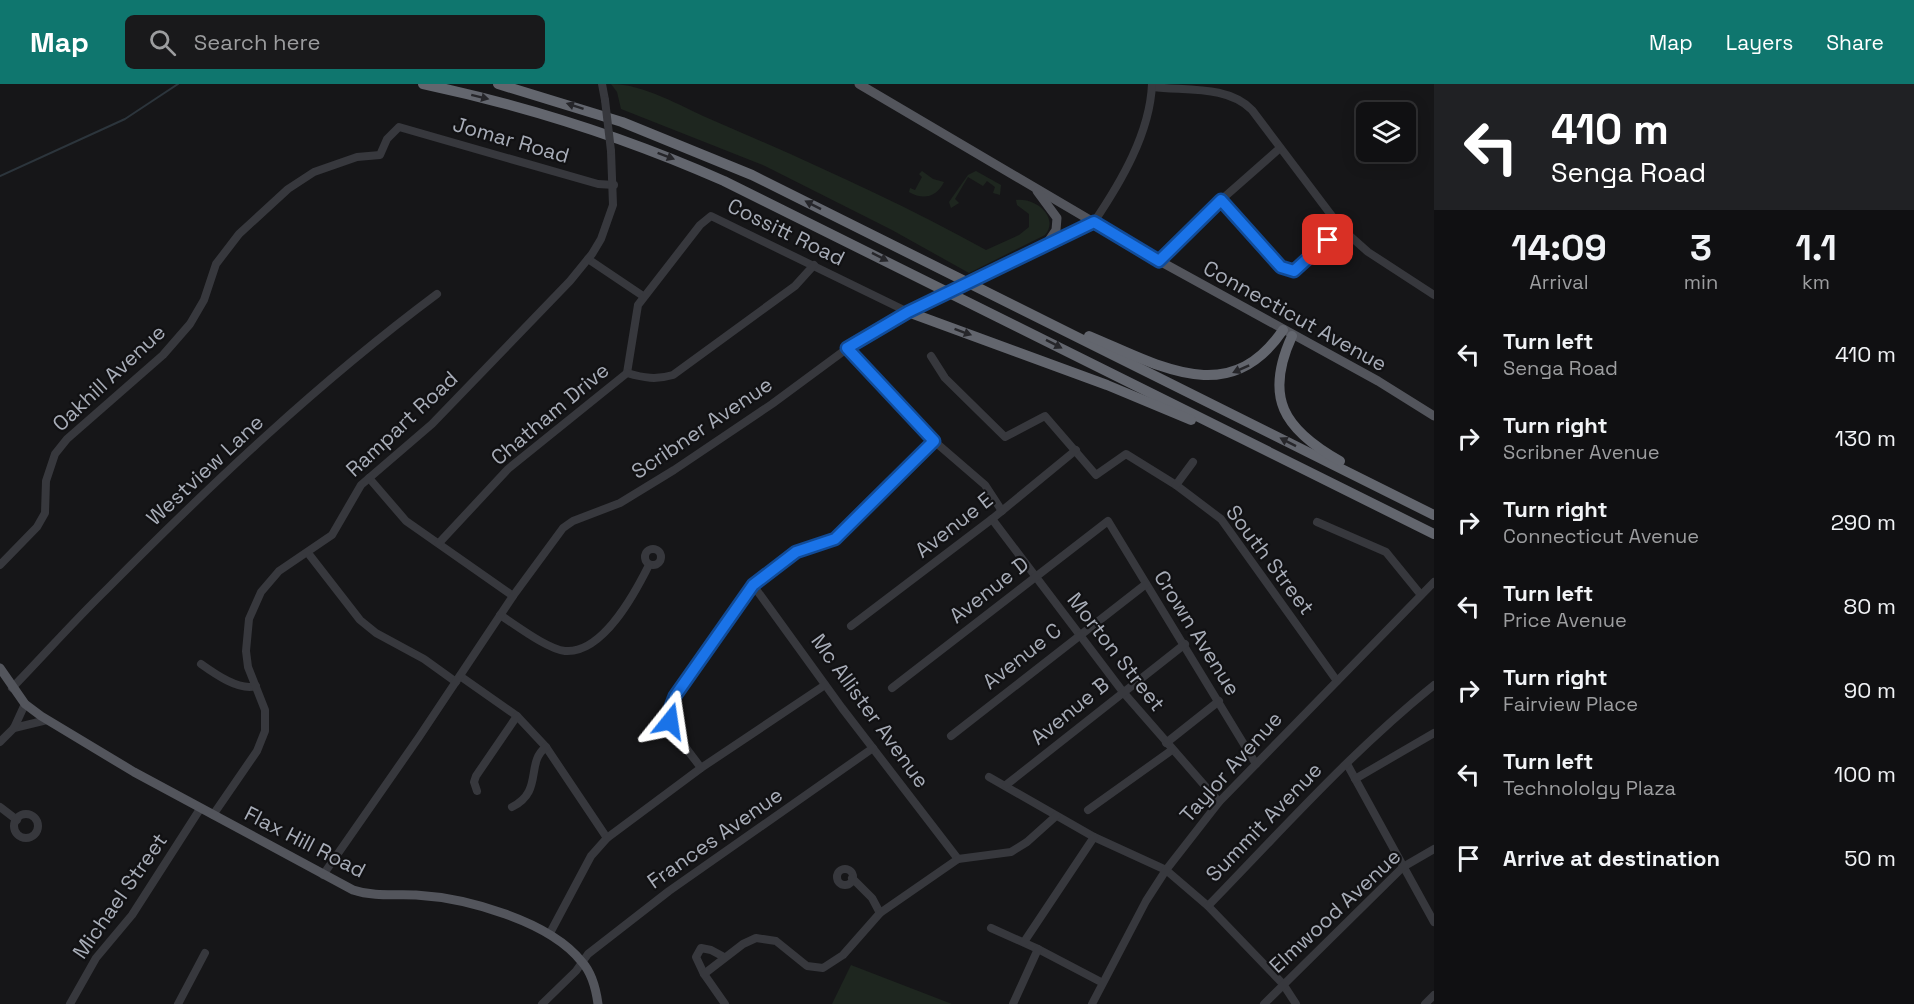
<!DOCTYPE html>
<style>
body{margin:0;font-family:"Space Grotesk",sans-serif;background:#19191b;color:#f1f3f6;height:100vh;display:flex;flex-direction:column;font-size:22px;white-space:nowrap}
*{box-sizing:border-box;margin:0}
p{font-size:20px;color:#9c9d9f}
.icon{flex:none;width:33px;height:33px;fill:none;stroke:currentColor;stroke-width:2;stroke-linecap:round;stroke-linejoin:round}
.map{position:relative;flex:1;overflow:hidden}
.sheet{display:flex;flex-direction:column;background:#101012;width:480px}
.sheet>*{flex:none}
.top-card{background:#202124;color:#fff;overflow:hidden}
.controls{position:absolute;left:1356px;top:18px;display:grid;gap:12px}
.controls a{display:grid;place-items:center;width:60px;height:60px;border-radius:9px;background:#101012;box-shadow:0 3px 15px #0003,0 0 0 2px #303032;font-size:30px}
.pin{position:absolute;display:grid;place-items:center;width:51px;height:51px;color:#fff;margin:-26px;border-radius:12px;box-shadow:0 3px 9px #0006}
.me{position:absolute;width:66px;margin:-33px;rotate:15deg;stroke-linejoin:round;filter:drop-shadow(0 0 4px #0008)}
.turn{display:flex;align-items:center;gap:21px;height:126px;padding:0 18px;font-size:27px}
.turn .icon{width:78px;height:78px;stroke-width:2.5}
.turn b{display:block;font-size:42px;line-height:51px}
.eta{display:flex;justify-content:space-evenly;align-items:center;height:102px;text-align:center}
.eta b{font-size:36px;font-weight:700;line-height:42px}
ul{padding:0;list-style:none}
li{display:flex;align-items:center;gap:18px;height:84px;padding:0 18px}
li div{flex:1}
li b{display:block;font-size:22px}
li em{font-style:normal}
header{display:flex;align-items:center;gap:36px;box-sizing:border-box;height:84px;padding:0 30px;background:#0f766e;color:#fff}
header strong{font-size:28px}
nav{display:flex;gap:33px;margin-inline-start:auto;font-size:21px}
.search{width:420px;height:54px;background:#19191b;display:flex;align-items:center;gap:15px;box-sizing:border-box;padding:0 21px;border-radius:9px;color:#9c9d9f;font-size:22px}
main{display:flex;flex:1;min-height:0}
.map>svg:first-child{display:block}
.green{fill:#1e261f}
.lines{fill:none;stroke-linecap:round;stroke-linejoin:round}
.stream{stroke:#2c353c;stroke-width:2}
.minor{stroke:#37383d;stroke-width:8}
.major{stroke:#53555c;stroke-width:9}
.highway{stroke:#63666e;stroke-width:10}
.minor-bridge{stroke:#37383d;stroke-width:8}
.major-bridge{stroke:#53555c;stroke-width:9}
.oneway{fill:#26262a}
.route-casing{stroke:#114b97;stroke-width:15}
.route{stroke:#1a73e8;stroke-width:10}
.labels{text-anchor:middle;stroke-width:4.5;stroke-linejoin:round;paint-order:stroke}
.street-label{font-size:21px;fill:#a8adb8;stroke:#111113}
</style>
<header>
<strong>Map</strong>
<div class="search"><svg class="icon" aria-label="search" viewBox="0 0 24 24"><circle cx="10" cy="10" r="6"/><path d="M15 15l6 6"/></svg>Search here</div>
<nav><a>Map</a><a>Layers</a><a>Share</a></nav>
</header>
<main>
<div class="map">
<svg width="1434" height="920" viewBox="0 0 1434 920">
<rect width="100%" height="100%" fill="#161618"/>
<!-- green -->
<g class="green">
<path d="M611,0C644,0 680,22 710,35C803,75 897,117 986,166L1019,151L1029,143V130L1017,121L1016,116C1035,113 1060,133 1045,151L969,189L892,146L765,82L621,25L617,8Z"/>
<path d="M922,87L933,95L944,98C936,114 923,116 909,108L910,104L915,106L922,93L919,90Z"/>
<path d="M976,87L1001,101L1000,111L993,109L995,103L987,97L983,102L968,93L955,115L959,119L951,124L949,118L968,91Z"/>
<path d="M851,881L952,920H832Z"/>
</g>
<g class="lines">
<!-- stream -->
<path class="stream" d="M0,92L125,35L178,0"/>
<!-- minor -->
<g class="minor">
<path d="M602,0L605,16"/>
<path d="M1153,3C1185,7 1228,1 1252,26L1341,144L1368,168L1434,211"/>
<path d="M1221,116L1281,183L1294,187L1341,144"/>
<path d="M1094,138C1121,98 1150,49 1152,0"/>
<path d="M588,175L643,212"/>
<path d="M1159,177L1221,116L1280,64"/>
<path d="M847,264L934,357L985,401L1002,427"/>
<path d="M931,272L945,294L1005,353L1045,332L1096,391L1126,370L1176,401L1221,435L1337,597"/>
<path d="M627,289L638,221L700,141L711,132L908,228"/>
<path d="M627,289C644,294 656,296 673,291L795,202L814,181"/>
<path d="M369,394L406,437L513,512"/>
<path d="M1176,401L1193,378"/>
<path d="M992,435L1123,608L1219,718"/>
<path d="M1317,438L1386,468L1421,511"/>
<path d="M439,459L508,385L627,289"/>
<circle cx="653" cy="473" r="8"/>
<path d="M308,469L360,536L376,549L424,575L456,598"/>
<path d="M0,481L37,443L45,429L46,397L55,370L67,355L163,271L190,240L204,216L216,180L239,150L288,105L314,88L357,73L380,71L387,55L399,43L598,100L614,101"/>
<path d="M753,501L842,624L958,775"/>
<path d="M500,531C516,541 547,565 565,567C603,570 635,509 649,481"/>
<path d="M851,542L992,435L1076,366"/>
<path d="M201,580C215,590 239,607 256,602"/>
<path d="M460,592L517,632L546,663L607,754"/>
<path d="M12,604C44,571 74,537 107,505C211,400 319,298 437,210"/>
<path d="M892,604L1108,437L1256,680"/>
<path d="M14,644L47,636"/>
<path d="M951,652L1146,500"/>
<path d="M0,658L14,644L25,620"/>
<path d="M1166,659L1219,617"/>
<path d="M1347,680L1434,838"/>
<path d="M701,684C684,660 663,642 675,612L753,501L796,468L835,455L934,357"/>
<path d="M989,693L1094,753L1166,786L1208,822L1283,900L1296,920"/>
<path d="M1355,695L1434,649"/>
<path d="M1006,701L1185,560"/>
<path d="M477,707L474,698L476,692L517,632"/>
<path d="M0,723L17,736"/>
<path d="M512,723C544,707 525,679 546,663"/>
<path d="M1088,726L1172,666"/>
<circle cx="26" cy="742" r="12"/>
<path d="M213,731L257,667L265,647V626L248,583L246,567L249,535L261,508L279,487L332,451L361,401L432,340L570,197L592,170L601,155L613,121L611,67"/>
<circle cx="845" cy="793" r="8"/>
<path d="M323,791L419,653L513,512L563,444L573,437L620,419L674,386L772,320L860,255L908,228"/>
<path d="M852,794L872,814L880,829"/>
<path d="M1208,822C1281,747 1352,667 1434,601"/>
<path d="M991,844L1038,865L1101,898"/>
<path d="M550,849L591,772L607,754L701,684L825,601"/>
<path d="M1024,858L1094,753"/>
<path d="M724,873L711,866L701,864L696,873L704,890L725,920"/>
<path d="M704,890L743,860L756,854L776,857L807,882L823,884L843,871L880,829L958,775L1011,768L1027,758L1056,732"/>
<path d="M70,920L96,874L132,831L200,725"/>
<path d="M178,920L205,869"/>
<path d="M542,920L576,887L588,870L669,807L873,664"/>
<path d="M1013,920L1038,865"/>
<path d="M1092,920L1146,817L1166,786L1219,718L1434,498"/>
<path d="M1264,920L1403,783L1434,765"/>
<path d="M1425,920L1434,911"/>
</g>
<!-- major -->
<g class="major">
<path d="M859,0L1156,175L1378,297L1434,332"/>
<path d="M1037,107L1057,134L1056,146L1046,161"/>
<path d="M979,193L1094,138"/>
<path d="M908,228L938,213"/>
<path d="M0,584L25,620L41,632L134,688L353,806C374,813 395,810 416,811C467,814 550,837 582,878C592,889 596,905 598,920"/>
</g>
<!-- highway -->
<g class="highway">
<path d="M423,0C527,22 627,54 724,97L1434,450"/>
<path d="M498,0L622,38L752,91L1434,431"/>
<path d="M908,228L1107,301L1191,336"/>
<path d="M1089,252C1159,281 1229,326 1283,246"/>
<path d="M1292,252C1264,313 1283,345 1340,377"/>
</g>
<!-- minor-bridge -->
<path class="minor-bridge" d="M605,16L611,67"/>
<!-- major-bridge -->
<path class="major-bridge" d="M938,213L979,193"/>
</g>
<!-- one-way arrows -->
<defs><path id="oneway-solid" d="M-6-.8H1V-3.2L6.5 0L1 3.2V.8H-6Z" transform="scale(1.5)"/></defs>
<g class="oneway">
<use href="#oneway-solid" transform="translate(480 13) rotate(14)"/>
<use href="#oneway-solid" transform="translate(575 22) rotate(-162)"/>
<use href="#oneway-solid" transform="translate(666 72) rotate(21)"/>
<use href="#oneway-solid" transform="translate(813 121) rotate(-153)"/>
<use href="#oneway-solid" transform="translate(880 173) rotate(27)"/>
<use href="#oneway-solid" transform="translate(963 248) rotate(20)"/>
<use href="#oneway-solid" transform="translate(1054 260) rotate(27)"/>
<use href="#oneway-solid" transform="translate(1241 285) rotate(156)"/>
<use href="#oneway-solid" transform="translate(1288 358) rotate(-153)"/>
</g>
<g class="lines">
<defs>
<path id="route" d="M670,637V625L675,612L753,501L796,468L835,455L934,357L847,264L908,228L1094,138L1159,177L1221,116L1281,183L1294,187L1328,156"/>
</defs>
<!-- route casing -->
<use href="#route" class="route-casing"/>
<!-- route -->
<use href="#route" class="route"/>
</g>
<g class="labels">
<!-- street labels -->
<g class="street-label">
<text transform="translate(511 56) rotate(16)" y="7">Jomar Road</text>
<text transform="translate(786 148) rotate(26)" y="7">Cossitt Road</text>
<text transform="translate(1295 232) rotate(29)" y="7">Connecticut Avenue</text>
<text transform="translate(109 294) rotate(-43)" y="7">Oakhill Avenue</text>
<text transform="translate(550 330) rotate(-40)" y="7">Chatham Drive</text>
<text transform="translate(402 340) rotate(-43)" y="7">Rampart Road</text>
<text transform="translate(702 344) rotate(-34)" y="7">Scribner Avenue</text>
<text transform="translate(205 386) rotate(-43)" y="7">Westview Lane</text>
<text transform="translate(954 441) rotate(-38)" y="7">Avenue E</text>
<text transform="translate(1270 476) rotate(53)" y="7">South Street</text>
<text transform="translate(989 506) rotate(-38)" y="7">Avenue D</text>
<text transform="translate(1197 549) rotate(58)" y="7">Crown Avenue</text>
<text transform="translate(1116 568) rotate(52)" y="7">Morton Street</text>
<text transform="translate(1022 572) rotate(-38)" y="7">Avenue C</text>
<text transform="translate(870 627) rotate(54)" y="7">Mc Allister Avenue</text>
<text transform="translate(1070 627) rotate(-39)" y="7">Avenue B</text>
<text transform="translate(1231 683) rotate(-48)" y="7">Taylor Avenue</text>
<text transform="translate(1264 738) rotate(-46)" y="7">Summit Avenue</text>
<text transform="translate(715 754) rotate(-35)" y="7">Frances Avenue</text>
<text transform="translate(305 758) rotate(27)" y="7">Flax Hill Road</text>
<text transform="translate(120 812) rotate(-55)" y="7">Michael Street</text>
<text transform="translate(1335 827) rotate(-43)" y="7">Elmwood Avenue</text>
</g>
</g>
</svg>
<div class="controls">
<a><svg class="icon" aria-label="layers" viewBox="0 0 24 24"><path d="M12 4l9 5-9 5-9-5zM3 14l9 5 9-5"/></svg></a>
</div>
<div class="pin" style="left:1328px;top:156px;background:#d93025"><svg class="icon" aria-label="arrive" viewBox="0 0 24 24"><path d="M6 21V4h12l-3 4 3 4H6"/></svg></div>
<svg class="me" style="left:670px;top:637px" viewBox="-20 -20 40 40"><path d="M0-17L14 15 0 8-14 15z" fill="#1a73e8" stroke="#fff" stroke-width="4"/></svg>
</div>
<section class="sheet">
<div class="top-card">
<div class="turn"><svg class="icon" aria-label="left" viewBox="0 0 24 24"><path d="M17 20v-9H6M10 6l-5 5 5 5"/></svg><div><b>410 m</b>Senga Road</div></div>
</div>
<div class="eta">
<div><b>14:09</b><p>Arrival</p></div>
<div><b>3</b><p>min</p></div>
<div><b>1.1</b><p>km</p></div>
</div>
<ul>
<li><svg class="icon" aria-label="left" viewBox="0 0 24 24"><path d="M17 20v-9H6M10 6l-5 5 5 5"/></svg><div><b>Turn left</b><p>Senga Road</p></div><em>410 m</em></li>
<li><svg class="icon" aria-label="right" viewBox="0 0 24 24"><path d="M7 20v-9h11M14 6l5 5-5 5"/></svg><div><b>Turn right</b><p>Scribner Avenue</p></div><em>130 m</em></li>
<li><svg class="icon" aria-label="right" viewBox="0 0 24 24"><path d="M7 20v-9h11M14 6l5 5-5 5"/></svg><div><b>Turn right</b><p>Connecticut Avenue</p></div><em>290 m</em></li>
<li><svg class="icon" aria-label="left" viewBox="0 0 24 24"><path d="M17 20v-9H6M10 6l-5 5 5 5"/></svg><div><b>Turn left</b><p>Price Avenue</p></div><em>80 m</em></li>
<li><svg class="icon" aria-label="right" viewBox="0 0 24 24"><path d="M7 20v-9h11M14 6l5 5-5 5"/></svg><div><b>Turn right</b><p>Fairview Place</p></div><em>90 m</em></li>
<li><svg class="icon" aria-label="left" viewBox="0 0 24 24"><path d="M17 20v-9H6M10 6l-5 5 5 5"/></svg><div><b>Turn left</b><p>Technololgy Plaza</p></div><em>100 m</em></li>
<li><svg class="icon" aria-label="arrive" viewBox="0 0 24 24"><path d="M6 21V4h12l-3 4 3 4H6"/></svg><div><b>Arrive at destination</b></div><em>50 m</em></li>
</ul>
</section>
</main>
